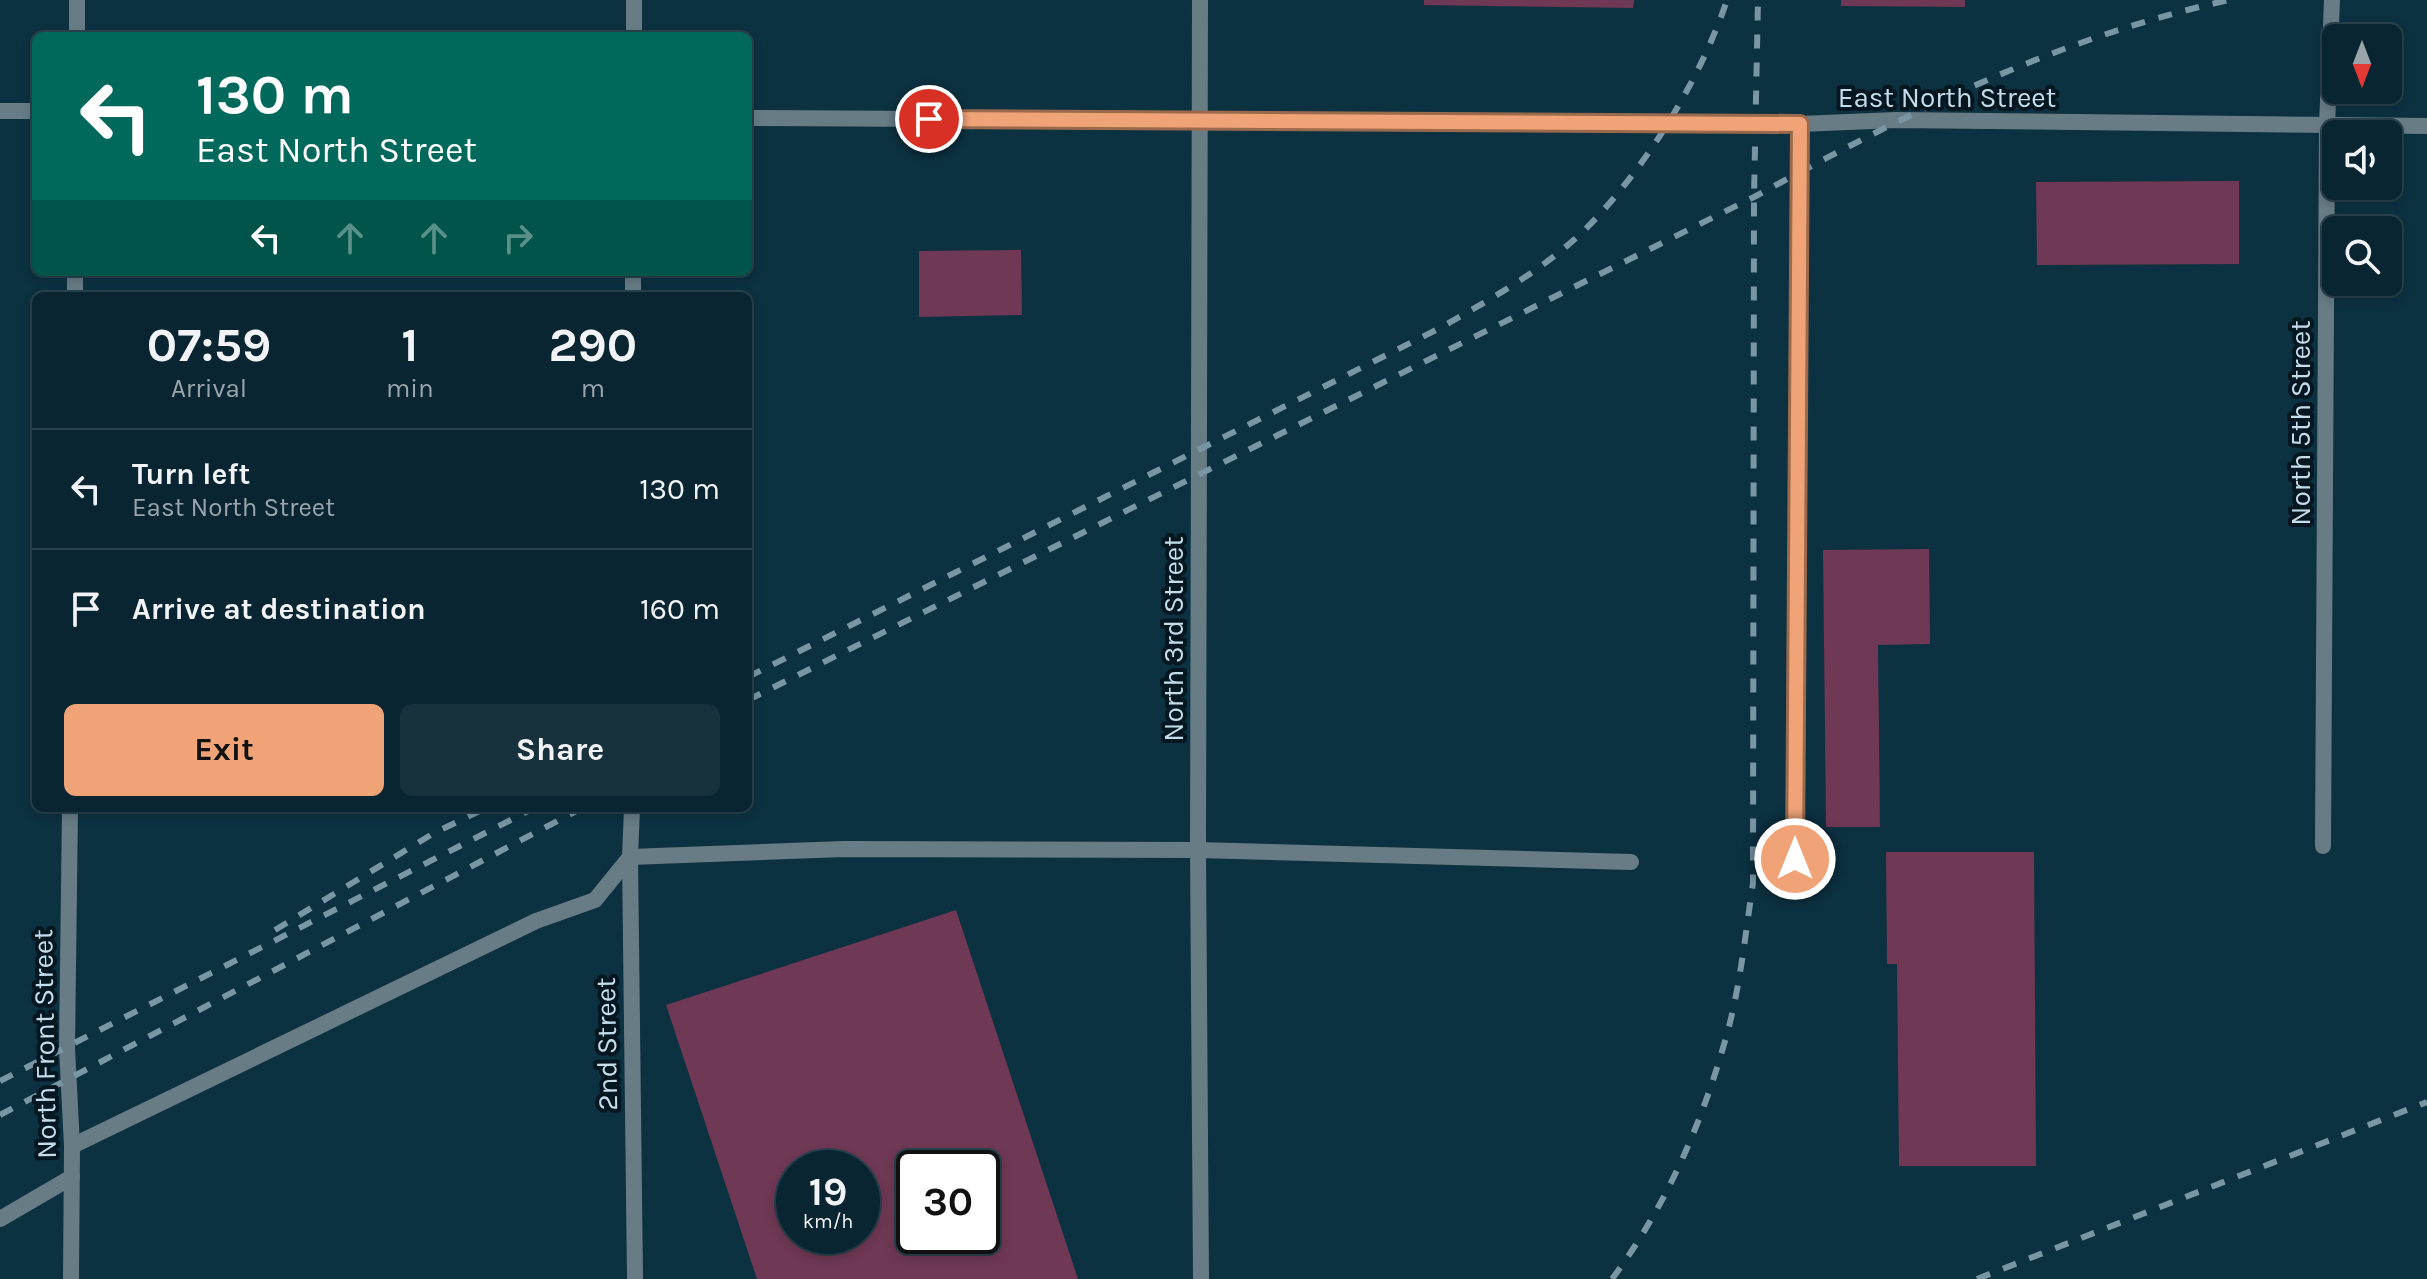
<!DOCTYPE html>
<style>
body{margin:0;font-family:Karla,sans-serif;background:#17313d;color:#f1f3f6;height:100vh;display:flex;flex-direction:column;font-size:30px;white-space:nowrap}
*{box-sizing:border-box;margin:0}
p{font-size:26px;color:#99a5ab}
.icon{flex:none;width:44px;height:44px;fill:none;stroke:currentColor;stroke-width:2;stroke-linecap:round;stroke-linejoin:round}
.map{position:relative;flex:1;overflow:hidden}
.details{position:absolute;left:32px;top:292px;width:720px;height:520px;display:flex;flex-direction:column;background:#092531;border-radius:12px;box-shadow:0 4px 12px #0003,0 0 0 2px #29424d}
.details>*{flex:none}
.guide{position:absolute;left:32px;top:32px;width:720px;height:244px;border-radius:12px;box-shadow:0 4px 12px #0003,0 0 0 2px #29424d;background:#00695c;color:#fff;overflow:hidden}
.needle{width:52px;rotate:180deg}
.tools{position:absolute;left:2322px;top:24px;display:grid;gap:16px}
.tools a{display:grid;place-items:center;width:80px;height:80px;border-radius:12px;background:#092531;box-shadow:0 4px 12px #0003,0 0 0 2px #29424d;font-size:40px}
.speed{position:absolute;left:776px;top:1150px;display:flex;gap:16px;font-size:40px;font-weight:700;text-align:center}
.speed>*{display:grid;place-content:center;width:104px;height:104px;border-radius:50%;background:#092531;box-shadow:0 4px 12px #0003,0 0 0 2px #29424d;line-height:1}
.speed small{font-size:20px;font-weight:400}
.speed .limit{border:4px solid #111;border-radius:12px;background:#fff;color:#111}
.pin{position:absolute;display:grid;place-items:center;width:68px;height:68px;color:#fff;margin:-34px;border:4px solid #fff;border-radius:50%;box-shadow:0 2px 8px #0007}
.me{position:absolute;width:88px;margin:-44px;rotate:0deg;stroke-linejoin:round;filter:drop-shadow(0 0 6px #0008)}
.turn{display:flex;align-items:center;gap:28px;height:168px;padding:0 32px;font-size:36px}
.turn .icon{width:104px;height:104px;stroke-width:2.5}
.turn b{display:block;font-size:56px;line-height:68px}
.lanes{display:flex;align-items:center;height:76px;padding:0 32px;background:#0003;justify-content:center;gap:40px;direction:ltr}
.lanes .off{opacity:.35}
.eta{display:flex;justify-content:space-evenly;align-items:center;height:136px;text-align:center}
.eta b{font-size:48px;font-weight:700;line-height:56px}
.cta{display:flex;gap:16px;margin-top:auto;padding:16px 32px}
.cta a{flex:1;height:92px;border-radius:12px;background:#efa377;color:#111;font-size:32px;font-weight:700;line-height:92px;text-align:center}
.cta a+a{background:#17313d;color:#f1f3f6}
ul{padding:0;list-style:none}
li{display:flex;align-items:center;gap:24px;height:120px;padding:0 32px;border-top:2px solid #29424d}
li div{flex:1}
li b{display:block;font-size:30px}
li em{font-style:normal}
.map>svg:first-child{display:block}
.building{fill:#6f3854;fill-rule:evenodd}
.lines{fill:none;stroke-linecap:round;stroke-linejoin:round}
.service{stroke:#687c86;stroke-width:16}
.minor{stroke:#687c86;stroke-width:16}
.tertiary{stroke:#687c86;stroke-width:16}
.rail{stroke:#7996a5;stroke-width:6;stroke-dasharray:14 14;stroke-linecap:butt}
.route-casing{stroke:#9b6a4d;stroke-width:20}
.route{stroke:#efa377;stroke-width:14}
.labels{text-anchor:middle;stroke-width:8;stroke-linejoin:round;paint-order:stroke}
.street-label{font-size:28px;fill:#c5ddea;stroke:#041720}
</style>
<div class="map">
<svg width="2427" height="1279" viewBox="0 0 2427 1279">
<rect width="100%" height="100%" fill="#0c3141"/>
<!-- building -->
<g class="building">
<path d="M1424,0H1634L1633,8L1424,5Z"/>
<path d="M1841,0H1965V7L1841,6Z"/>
<path d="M2239,181V264L2037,265L2036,182Z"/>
<path d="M1021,250L1022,315L919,317V251Z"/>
<path d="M1929,549L1930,644L1878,645L1880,827H1826L1823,550Z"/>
<path d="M1886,852H2034L2036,1166H1899L1897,964H1887Z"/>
<path d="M956,910L1078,1279H757L666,1005ZM794,1168H862V1236H794ZM914,1168H982V1236H914Z"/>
</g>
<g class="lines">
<!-- service -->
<g class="service">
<path d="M72,1146L536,921L595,900L630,857L844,849L1198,850L1631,862"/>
<path d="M0,1219L72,1177"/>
</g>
<!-- minor -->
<g class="minor">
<path d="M1200,0L1198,850L1201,1279"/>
<path d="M77,36V0"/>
<path d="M634,36V0"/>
<path d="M75,296V272"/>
<path d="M633,296V272"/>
<path d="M70,808L67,1048L72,1146L71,1279"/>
<path d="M632,808L630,857L635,1279"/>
<path d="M2323,846L2327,126L2332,0"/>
<path d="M1795,859L1800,124"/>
</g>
<!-- tertiary -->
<g class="tertiary">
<path d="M0,111H36"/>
<path d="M748,118L1800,124L1896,120L2427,126"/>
</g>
<!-- rail -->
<g class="rail">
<path d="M748,677L1440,328C1496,296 1556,263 1599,215C1653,156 1702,75 1727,0"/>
<path d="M748,700L1754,197C1908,113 2056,38 2229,0"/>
<path d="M275,930L434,833L486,808"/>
<path d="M0,1081L534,808"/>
<path d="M0,1115L582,808"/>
<path d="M1612,1279C1665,1208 1701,1126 1725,1041C1740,990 1745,936 1753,883L1754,197L1758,0"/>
<path d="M1977,1279L2427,1102"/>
</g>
</g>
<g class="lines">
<defs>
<path id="route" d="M929,119L1800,124L1795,859"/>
</defs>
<!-- route casing -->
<use href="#route" class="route-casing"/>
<!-- route -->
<use href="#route" class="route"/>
</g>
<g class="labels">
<!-- street labels -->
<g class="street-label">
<text x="1947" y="107">East North Street</text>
<text transform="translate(2300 423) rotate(-90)" y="10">North 5th Street</text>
<text transform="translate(1173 639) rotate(-90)" y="10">North 3rd Street</text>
<text transform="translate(44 1044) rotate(-91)" y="10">North Front Street</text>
<text transform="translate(606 1044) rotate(-91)" y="10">2nd Street</text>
</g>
</g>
</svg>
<div class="tools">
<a><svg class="needle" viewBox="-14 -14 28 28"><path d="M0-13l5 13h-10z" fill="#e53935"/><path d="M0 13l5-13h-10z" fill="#99a5ab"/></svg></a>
<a><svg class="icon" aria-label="sound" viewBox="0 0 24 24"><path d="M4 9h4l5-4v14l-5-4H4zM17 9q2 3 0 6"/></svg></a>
<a><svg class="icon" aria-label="search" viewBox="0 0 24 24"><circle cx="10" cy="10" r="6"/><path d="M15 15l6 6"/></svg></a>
</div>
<div class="speed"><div>19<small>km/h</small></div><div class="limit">30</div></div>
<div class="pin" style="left:929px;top:119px;background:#d93025"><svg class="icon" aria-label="arrive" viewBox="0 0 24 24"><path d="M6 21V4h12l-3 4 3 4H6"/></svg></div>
<svg class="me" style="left:1795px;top:859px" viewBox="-20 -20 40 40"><circle r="17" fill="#efa377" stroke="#fff" stroke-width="3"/><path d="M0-11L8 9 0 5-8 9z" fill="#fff"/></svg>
<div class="guide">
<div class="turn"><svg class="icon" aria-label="left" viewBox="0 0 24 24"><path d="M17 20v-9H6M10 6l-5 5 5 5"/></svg><div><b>130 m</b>East North Street</div></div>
<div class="lanes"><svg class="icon" aria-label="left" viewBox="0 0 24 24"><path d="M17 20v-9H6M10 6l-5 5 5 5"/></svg><svg class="icon off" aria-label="ahead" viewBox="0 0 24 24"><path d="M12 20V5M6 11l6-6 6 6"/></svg><svg class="icon off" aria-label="ahead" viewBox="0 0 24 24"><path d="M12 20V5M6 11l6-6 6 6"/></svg><svg class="icon off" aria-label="right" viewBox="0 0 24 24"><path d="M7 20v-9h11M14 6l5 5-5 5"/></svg></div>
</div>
<section class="details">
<div class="eta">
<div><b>07:59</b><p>Arrival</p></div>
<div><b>1</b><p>min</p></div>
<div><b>290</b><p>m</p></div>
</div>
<ul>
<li><svg class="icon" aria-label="left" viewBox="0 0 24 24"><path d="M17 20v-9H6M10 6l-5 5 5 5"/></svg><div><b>Turn left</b><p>East North Street</p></div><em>130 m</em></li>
<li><svg class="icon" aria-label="arrive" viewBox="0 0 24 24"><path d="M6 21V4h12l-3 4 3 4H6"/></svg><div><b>Arrive at destination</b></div><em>160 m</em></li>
</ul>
<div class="cta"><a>Exit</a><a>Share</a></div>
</section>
</div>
